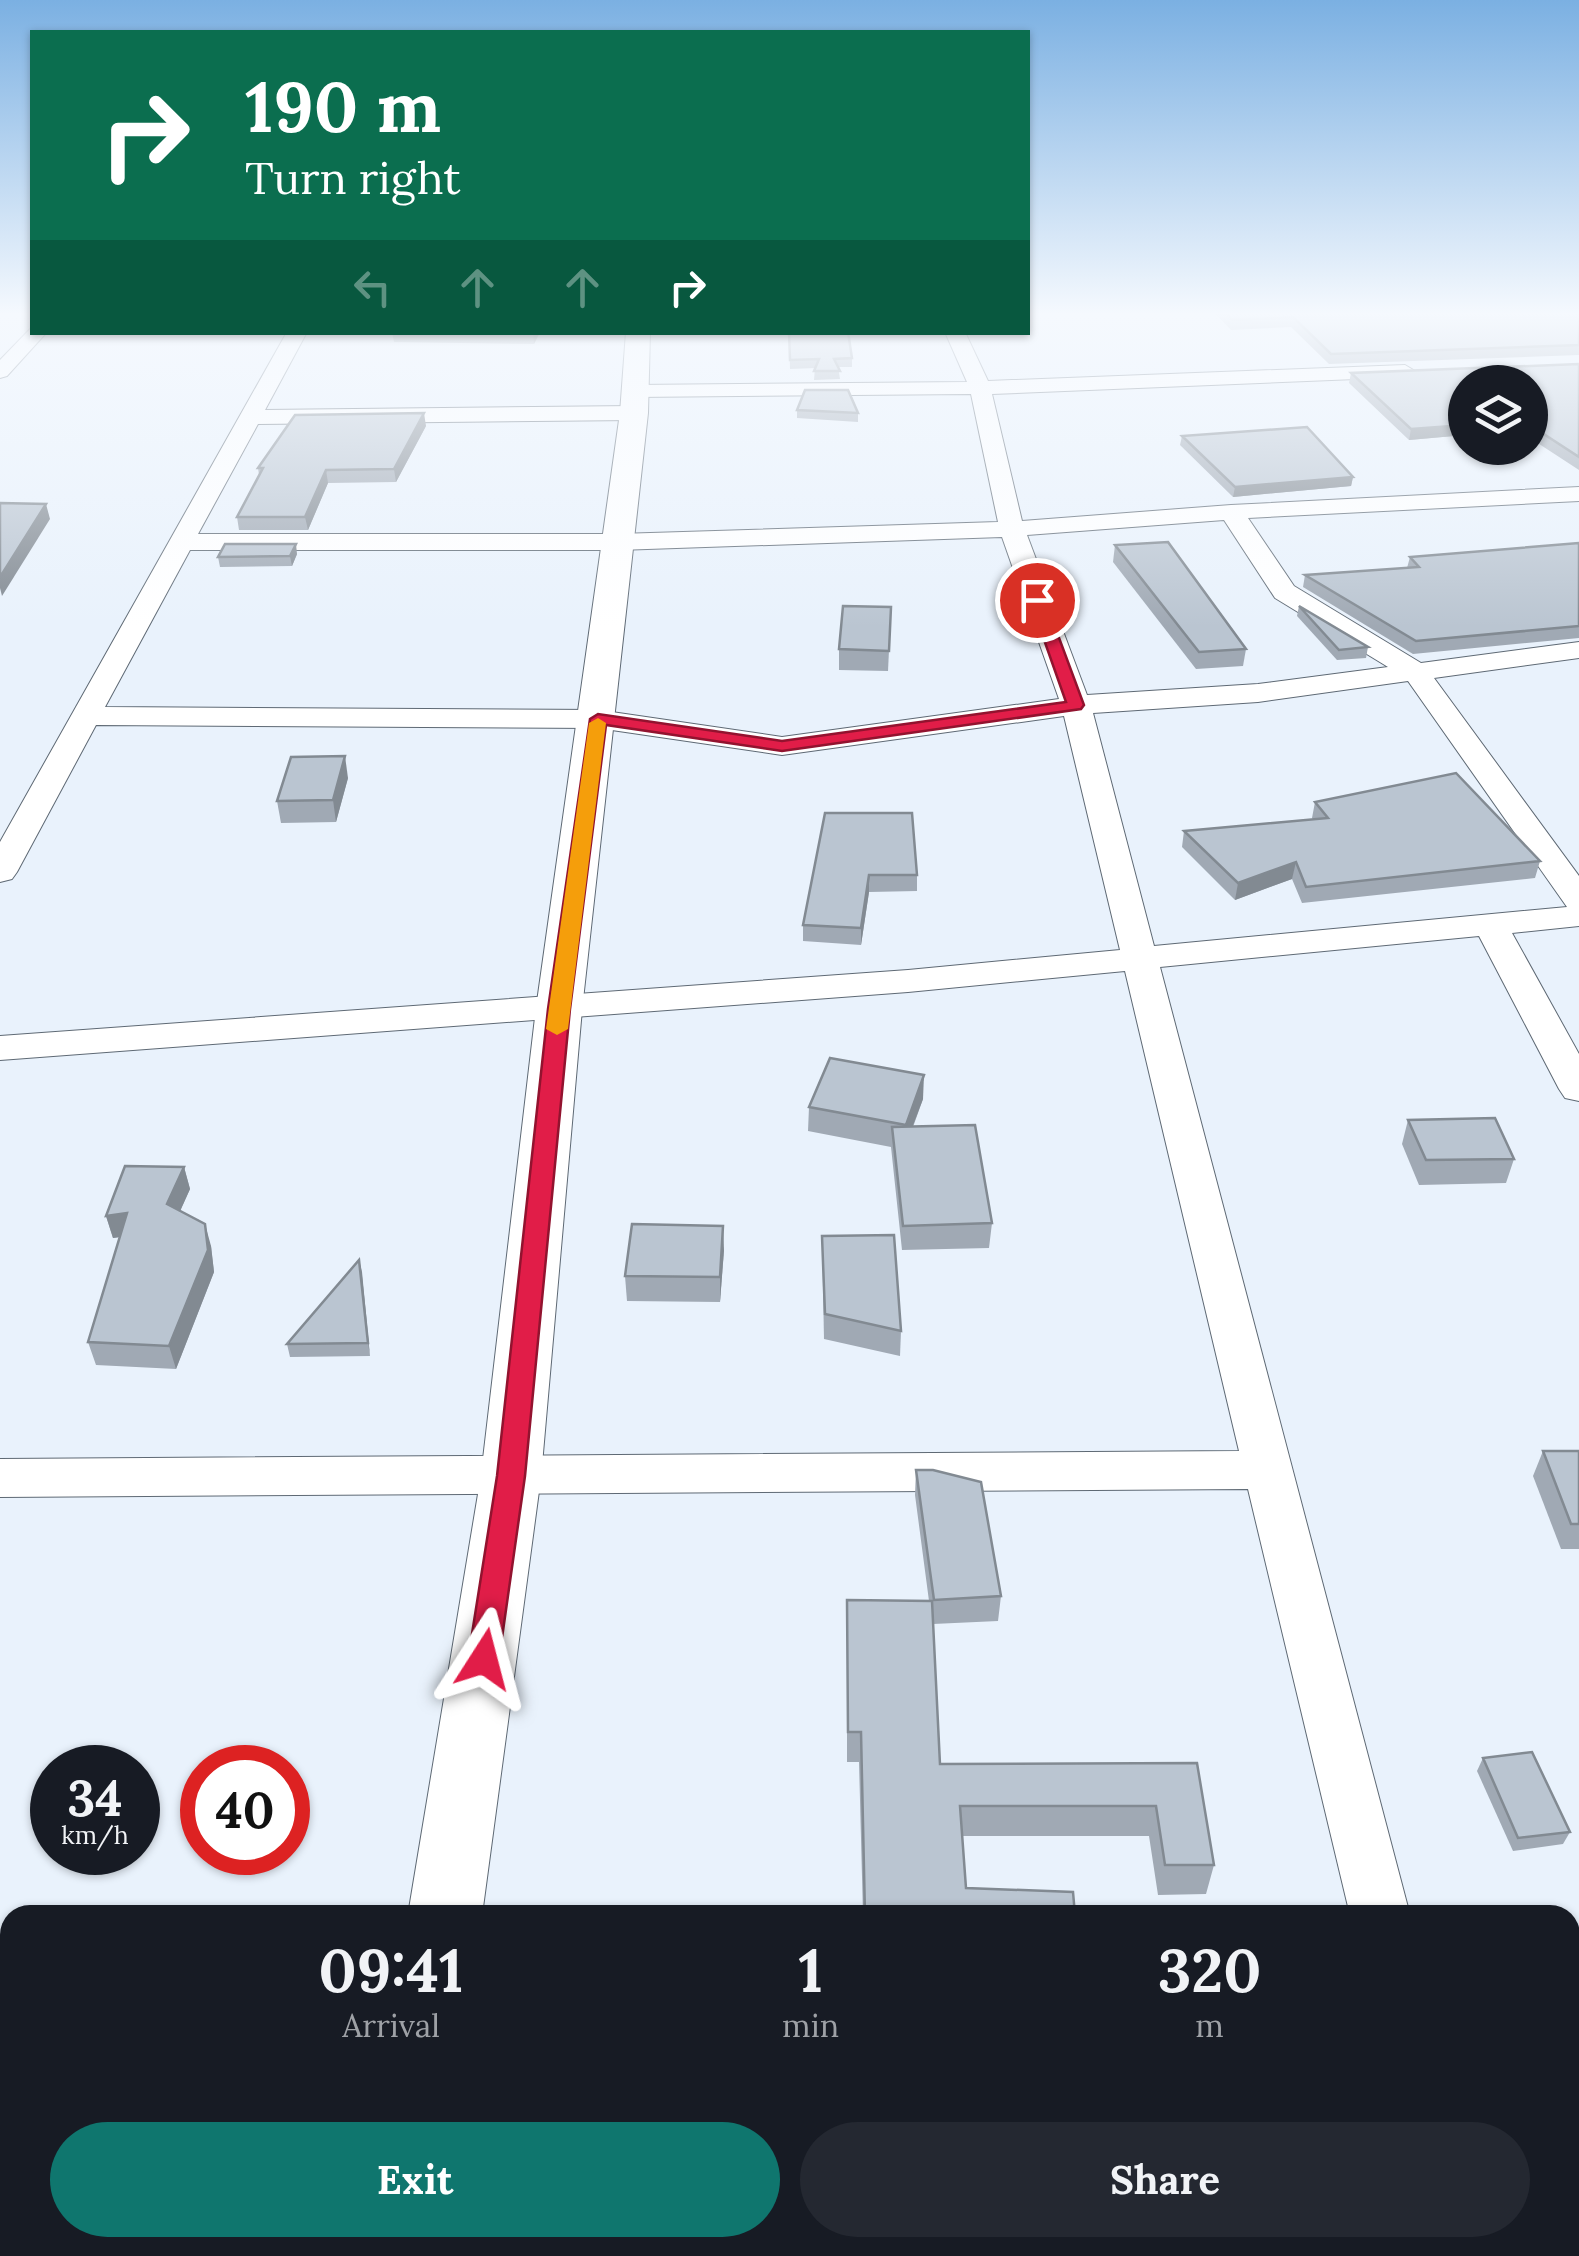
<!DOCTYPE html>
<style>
body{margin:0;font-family:Lora,serif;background:#242831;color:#f1f3f6;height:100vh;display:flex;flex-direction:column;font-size:38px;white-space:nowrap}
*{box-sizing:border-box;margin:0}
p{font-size:32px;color:#9ea1a6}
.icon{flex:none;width:55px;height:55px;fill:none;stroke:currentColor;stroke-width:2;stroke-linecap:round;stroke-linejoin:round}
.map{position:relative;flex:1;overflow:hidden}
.panel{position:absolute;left:0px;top:1905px;width:1580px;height:352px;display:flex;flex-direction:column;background:#171b24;border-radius:30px 30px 0 0;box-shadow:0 2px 8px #0004}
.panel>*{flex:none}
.top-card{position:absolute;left:30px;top:30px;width:1000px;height:305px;border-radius:0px;box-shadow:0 2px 8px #0004;background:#0b6e4f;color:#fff;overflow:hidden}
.buttons{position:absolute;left:1448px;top:365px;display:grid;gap:20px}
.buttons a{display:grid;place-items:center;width:100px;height:100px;border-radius:50%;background:#171b24;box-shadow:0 2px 8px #0004;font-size:50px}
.speed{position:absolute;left:30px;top:1745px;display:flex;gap:20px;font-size:50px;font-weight:700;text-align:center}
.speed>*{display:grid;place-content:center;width:130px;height:130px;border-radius:50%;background:#171b24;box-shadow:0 2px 8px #0004;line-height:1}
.speed small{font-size:25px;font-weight:400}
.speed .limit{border:15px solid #d22;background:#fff;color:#111}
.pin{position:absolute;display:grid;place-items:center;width:85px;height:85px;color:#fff;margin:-42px;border:5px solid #fff;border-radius:50%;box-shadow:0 2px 10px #0007}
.me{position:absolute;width:110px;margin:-55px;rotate:9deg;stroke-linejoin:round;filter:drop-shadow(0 0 8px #0008)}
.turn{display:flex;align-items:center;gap:35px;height:210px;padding:0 50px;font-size:45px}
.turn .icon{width:130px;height:130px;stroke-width:2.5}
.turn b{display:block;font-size:70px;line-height:85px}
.lanes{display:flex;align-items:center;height:95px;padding:0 50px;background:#0003;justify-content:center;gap:50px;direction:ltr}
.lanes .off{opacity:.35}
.eta{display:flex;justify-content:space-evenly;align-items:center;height:170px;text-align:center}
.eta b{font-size:60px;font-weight:700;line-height:70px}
.action{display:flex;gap:20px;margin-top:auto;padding:20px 50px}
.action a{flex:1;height:115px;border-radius:60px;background:#0f766e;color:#fff;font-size:40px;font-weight:700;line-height:115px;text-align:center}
.action a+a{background:#242831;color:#f1f3f6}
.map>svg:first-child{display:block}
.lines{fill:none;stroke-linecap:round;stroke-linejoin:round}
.minor-casing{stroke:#5e6974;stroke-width:2}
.tertiary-casing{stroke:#5e6974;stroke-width:2}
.minor{fill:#fff;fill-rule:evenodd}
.tertiary{fill:#fff;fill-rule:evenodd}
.wall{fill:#a0a9b4}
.shaded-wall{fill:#828a92}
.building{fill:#bac5d1;stroke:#828a92;stroke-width:2.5}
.route{fill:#e11d48;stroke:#92132f;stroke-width:2.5}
.slow{fill:#f59e0b}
</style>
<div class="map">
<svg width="1579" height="2256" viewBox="0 0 1579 2256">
<rect width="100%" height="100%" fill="#e9f2fc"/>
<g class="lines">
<defs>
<g id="minor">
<path d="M32,327V332H47L7,376L0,378V360Z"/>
<path d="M287,332H307L265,410L634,406L645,413L634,420L258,424L198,534H618L998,522L971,394L635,397L624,391L635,385L967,382L945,332H965L988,381L1405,365L1415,371L1405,377L992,394L1022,521L1231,505L1579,487V501L1248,518L1294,586L1421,663L1579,642V658L1434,678L1579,876V926L1512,933L1579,1054V1101L1565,1098L1559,1089L1479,936L1160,967L1410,1915H1350L1248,1489L0,1497V1459L1239,1451L1125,971L908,992L0,1060V1036L908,970L1120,950L1064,716L782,755L598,728L96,725L17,872L12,879L0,882V842ZM1224,520L1275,598L1388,667L1258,684L1087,695L1027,535ZM1002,537L1059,699L782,737L598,710L105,707L190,550H618ZM1408,681L1567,907L1154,946L1093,713L1258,702Z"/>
<path d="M1429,2248H1497L1499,2256H1431Z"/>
</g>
<g id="tertiary">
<path d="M626,332H650L648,413L582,1009L541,1476L482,1915H408L481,1476L536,1009L620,413Z"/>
<path d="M352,2248H438L437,2256H351Z"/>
</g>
</defs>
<!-- minor casing -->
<use href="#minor" class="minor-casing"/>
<!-- tertiary casing -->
<use href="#tertiary" class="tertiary-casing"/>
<!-- minor -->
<use href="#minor" class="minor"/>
<!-- tertiary -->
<use href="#tertiary" class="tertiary"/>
</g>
<!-- wall -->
<g class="wall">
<path d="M1213,311H1579V355L1329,364L1291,327L1231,330Z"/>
<path d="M392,332H540L534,344L394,342Z"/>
<path d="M789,332L852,358V367H838L840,379L814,380L815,368L790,369Z"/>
<path d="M1579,364V470L1530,438V382H1465V435L1409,440L1349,383L1351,373Z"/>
<path d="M797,410L858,413V422L797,418Z"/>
<path d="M426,426L396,482L328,483L308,530H239L237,517L259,475L258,468Z"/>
<path d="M1182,436L1353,477L1351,486L1233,497L1180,445Z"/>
<path d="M1579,543V638L1413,654L1303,587L1305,575L1407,568L1410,557Z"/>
<path d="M1115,545L1246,649L1243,666L1196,669L1113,562Z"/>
<path d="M297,554L292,566L220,567L218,557Z"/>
<path d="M1299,606L1368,647L1366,658L1337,660L1297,616Z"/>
<path d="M891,607L888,671L839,670V649Z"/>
<path d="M348,778L336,822L281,823L277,801Z"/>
<path d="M1315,802L1540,861L1535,878L1302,903L1292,879L1235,900L1182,847L1184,831L1313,819L1312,818Z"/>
<path d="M825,813L917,875V891L869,892L861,945L803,941V925Z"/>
<path d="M923,1099L913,1127L992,1223L989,1248L902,1250L891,1147L808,1131L809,1107Z"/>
<path d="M1408,1120L1514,1159L1506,1183L1419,1185L1402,1144Z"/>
<path d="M184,1167L190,1189L180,1211L211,1246L214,1272L176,1369L96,1365L88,1342L120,1237L113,1238L106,1216Z"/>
<path d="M822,1236L901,1331L900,1356L824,1339Z"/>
<path d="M724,1250L720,1302L627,1301L625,1276Z"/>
<path d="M359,1260L370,1356L290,1357L287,1344Z"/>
<path d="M1543,1451H1579V1549H1561L1533,1476Z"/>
<path d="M916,1470L1001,1596L998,1621L933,1624L940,1764L1197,1763L1214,1865L1206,1894L1158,1895L1149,1836H962L966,1888L1075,1915H863L859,1762H847V1600L929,1601L915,1495Z"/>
<path d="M1483,1758L1570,1832L1563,1844L1513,1851L1477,1771Z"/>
</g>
<!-- shaded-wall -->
<g class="shaded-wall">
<path d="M533,332H540L534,344Z"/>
<path d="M424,413L426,426L396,482L394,469Z"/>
<path d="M1465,425V435L1409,440L1411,429Z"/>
<path d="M326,470L328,483L308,530L305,517Z"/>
<path d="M1353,477L1351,486L1233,497L1235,487Z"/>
<path d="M46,504L50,519L2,596L0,588V577Z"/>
<path d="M296,544L297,554L292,566L290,556Z"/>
<path d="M345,756L348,778L336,822L333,800Z"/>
<path d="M1296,862L1292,879L1235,900L1238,883Z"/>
<path d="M869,875V892L861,945V928Z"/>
<path d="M924,1075L923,1099L904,1149L906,1125Z"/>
<path d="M184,1167L190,1189L173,1227L167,1204Z"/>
<path d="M127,1213L134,1235L113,1238L106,1216Z"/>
<path d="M205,1224L211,1246L214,1272L176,1369L169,1346Z"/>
<path d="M723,1226L724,1250L720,1302V1277Z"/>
<path d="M359,1260L362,1272L370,1356L368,1343Z"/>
</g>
<!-- building -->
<g class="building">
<path d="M1224,311H1579V345L1331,354L1293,317L1232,320Z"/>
<path d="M789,332H848L852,358L834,359L840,371H814L819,359L790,360Z"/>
<path d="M1579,364V457L1530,425V382H1465V425L1411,429L1351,373Z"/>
<path d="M805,390H848L858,413L797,410Z"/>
<path d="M424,413L394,469L326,470L305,517H237L263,468H258L295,415Z"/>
<path d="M1307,427L1353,477L1235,487L1182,436Z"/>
<path d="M0,503L46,504L0,577Z"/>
<path d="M1168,542L1246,649L1199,652L1115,545Z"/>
<path d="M1579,543V626L1416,641L1305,575L1419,567L1410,557Z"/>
<path d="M225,544H296L290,556L218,557Z"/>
<path d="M843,606L891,607L889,651L839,649Z"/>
<path d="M1299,606L1368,647L1339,650Z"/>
<path d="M345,756L333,800L277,801L291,757Z"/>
<path d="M1456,773L1540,861L1306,887L1296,862L1238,883L1184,831L1328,818L1315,802Z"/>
<path d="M825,813H912L917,875H869L861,928L803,925Z"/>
<path d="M830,1058L924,1075L906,1125L809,1107Z"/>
<path d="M1495,1118L1514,1159L1426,1160L1408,1120Z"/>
<path d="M975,1125L992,1223L903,1226L892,1127Z"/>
<path d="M125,1166L184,1167L167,1204L205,1224L208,1250L169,1346L88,1342L127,1213L106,1216Z"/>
<path d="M632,1224L723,1226L720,1277L625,1276Z"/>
<path d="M894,1235L901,1331L825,1314L822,1236Z"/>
<path d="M359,1260L368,1343L287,1344Z"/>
<path d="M1543,1451H1579V1524H1571Z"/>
<path d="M916,1470H933L981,1482L1001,1596L934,1600Z"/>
<path d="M847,1600L932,1601L940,1764L1197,1763L1214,1865H1165L1156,1806H960L966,1888L1073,1892L1075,1915H865L861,1732H848Z"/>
<path d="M1532,1752L1570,1832L1518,1838L1483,1758Z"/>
</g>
<!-- sky -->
<linearGradient id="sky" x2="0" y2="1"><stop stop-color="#7bb0e2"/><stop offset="0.5" stop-color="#f5f9fe"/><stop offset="1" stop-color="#f5f9fe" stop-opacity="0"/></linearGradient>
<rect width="1579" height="627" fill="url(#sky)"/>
<!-- route -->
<path class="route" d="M1037,595L1045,600L1084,705L1081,709L782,751L606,725L570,1009L525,1476L499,1659L494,1668L484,1672L473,1668L468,1659L497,1476L548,1009L590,719L598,714L782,741L1066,702L1030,600Z"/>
<!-- slow -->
<path class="slow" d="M598,718L606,723L568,1029L557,1035L546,1029L589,723Z"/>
</svg>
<div class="buttons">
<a><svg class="icon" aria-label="layers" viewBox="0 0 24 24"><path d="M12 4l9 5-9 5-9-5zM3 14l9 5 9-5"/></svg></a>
</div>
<div class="speed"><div>34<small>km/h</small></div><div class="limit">40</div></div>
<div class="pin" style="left:1037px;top:600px;background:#d93025"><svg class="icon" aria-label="arrive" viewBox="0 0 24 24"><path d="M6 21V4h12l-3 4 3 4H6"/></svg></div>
<svg class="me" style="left:484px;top:1659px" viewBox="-20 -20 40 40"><path d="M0-17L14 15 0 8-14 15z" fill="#e11d48" stroke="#fff" stroke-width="4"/></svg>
<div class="top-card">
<div class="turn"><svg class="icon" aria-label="right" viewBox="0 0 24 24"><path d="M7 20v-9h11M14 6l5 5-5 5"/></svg><div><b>190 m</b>Turn right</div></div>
<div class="lanes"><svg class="icon off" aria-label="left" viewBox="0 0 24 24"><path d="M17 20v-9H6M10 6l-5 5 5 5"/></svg><svg class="icon off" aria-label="ahead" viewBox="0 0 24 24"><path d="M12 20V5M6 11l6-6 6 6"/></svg><svg class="icon off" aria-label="ahead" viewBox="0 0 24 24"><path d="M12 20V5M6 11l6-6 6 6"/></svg><svg class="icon" aria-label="right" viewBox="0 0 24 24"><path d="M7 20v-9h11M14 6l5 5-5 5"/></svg></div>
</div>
<section class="panel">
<div class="eta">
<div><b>09:41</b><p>Arrival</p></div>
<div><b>1</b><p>min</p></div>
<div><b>320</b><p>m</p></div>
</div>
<div class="action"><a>Exit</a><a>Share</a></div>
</section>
</div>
